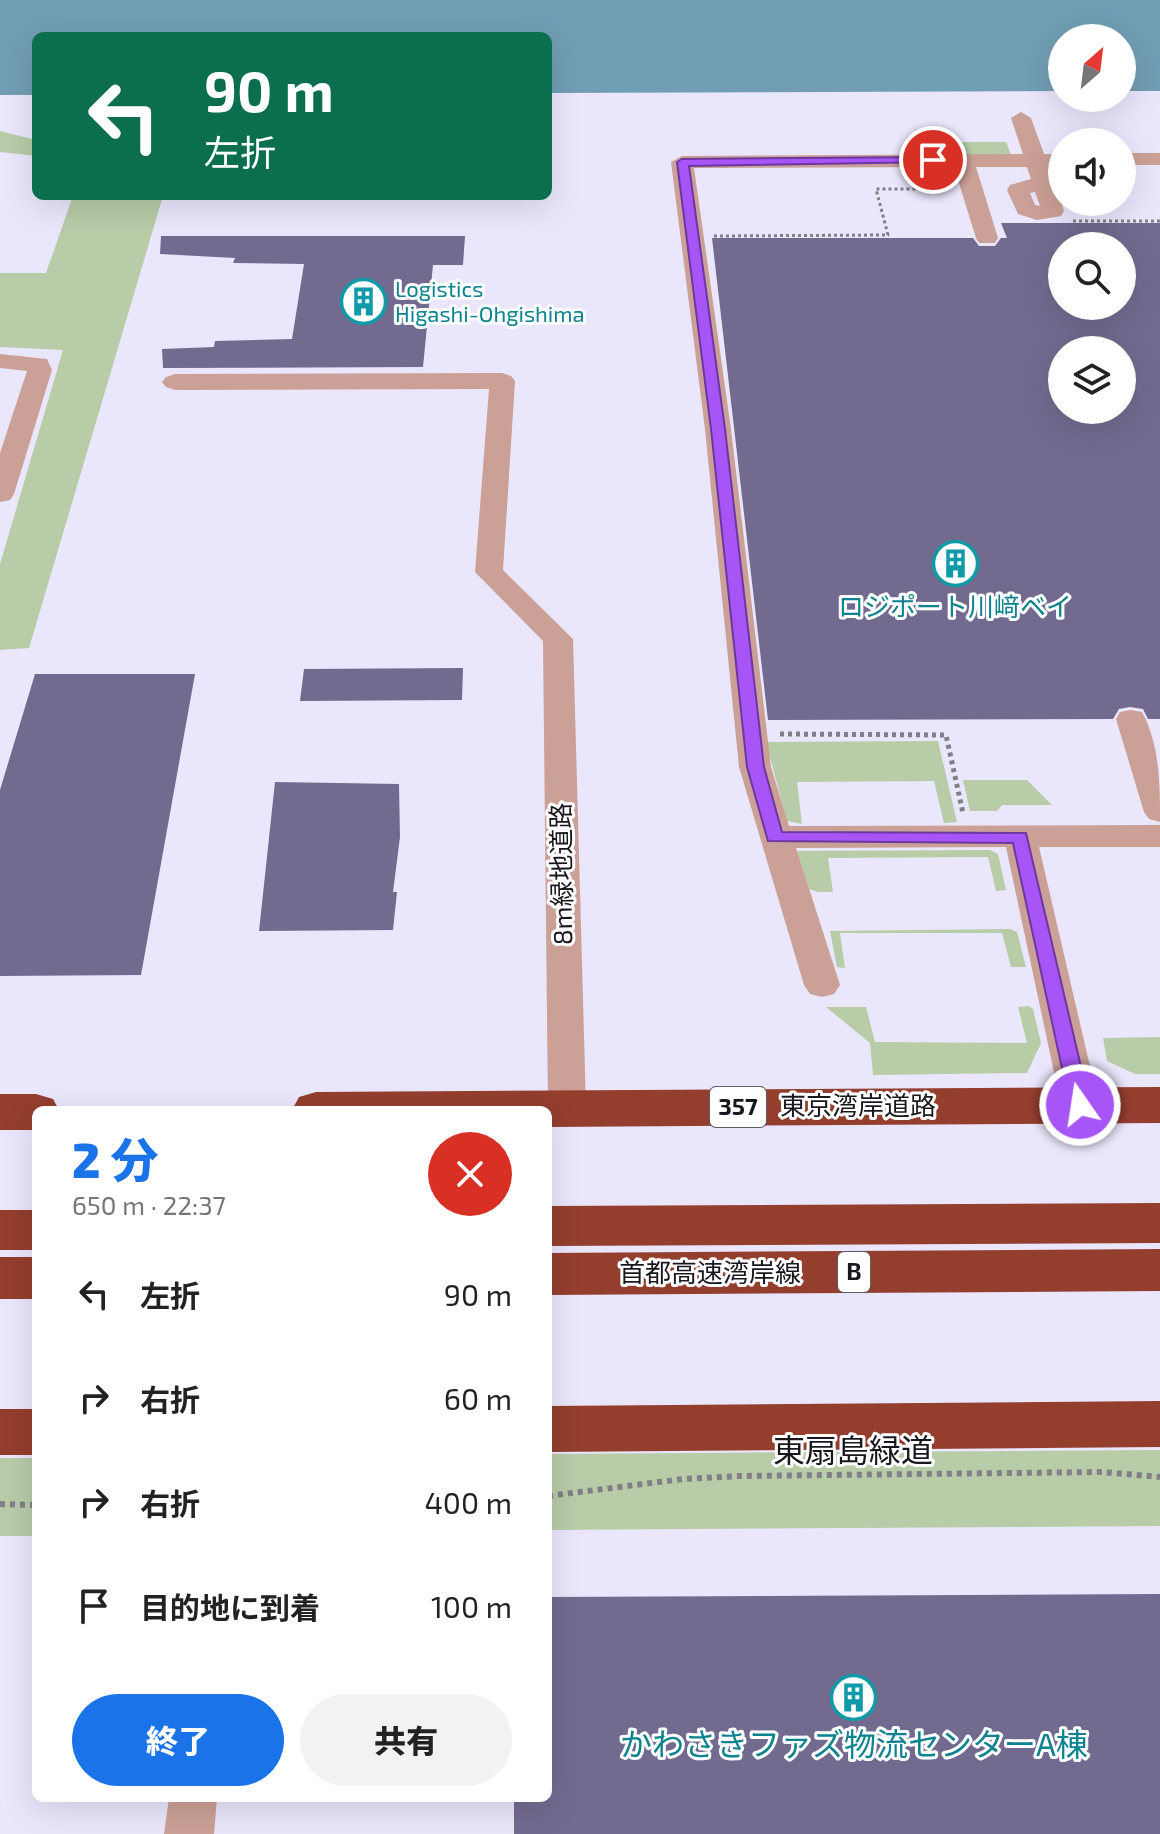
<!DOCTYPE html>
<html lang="ja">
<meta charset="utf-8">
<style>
body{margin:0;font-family:"Exo 2","Noto Sans JP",sans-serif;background:#f2f2f2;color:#222;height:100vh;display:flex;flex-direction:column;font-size:30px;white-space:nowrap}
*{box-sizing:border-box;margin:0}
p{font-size:26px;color:#767676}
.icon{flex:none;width:44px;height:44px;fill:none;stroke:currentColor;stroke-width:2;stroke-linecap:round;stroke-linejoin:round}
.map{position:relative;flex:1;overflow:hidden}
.side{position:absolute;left:32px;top:1106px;width:520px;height:696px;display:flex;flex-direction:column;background:#fff;border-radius:12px;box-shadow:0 8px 32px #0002}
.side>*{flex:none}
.hud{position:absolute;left:32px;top:32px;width:520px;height:168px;border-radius:12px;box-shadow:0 8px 32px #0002;background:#0b6e4f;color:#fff;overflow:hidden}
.needle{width:52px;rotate:28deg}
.buttons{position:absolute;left:1048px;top:24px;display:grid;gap:16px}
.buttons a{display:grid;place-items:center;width:88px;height:88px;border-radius:50%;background:#fff;box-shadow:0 8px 32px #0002;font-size:40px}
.pin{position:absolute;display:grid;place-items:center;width:68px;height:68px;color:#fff;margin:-34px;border:4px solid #fff;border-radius:50%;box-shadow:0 2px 8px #0007}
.me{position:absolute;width:88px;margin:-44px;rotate:347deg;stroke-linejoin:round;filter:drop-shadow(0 0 6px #0008)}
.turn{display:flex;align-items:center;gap:28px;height:168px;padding:0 40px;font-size:36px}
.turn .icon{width:104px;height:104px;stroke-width:2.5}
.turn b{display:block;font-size:56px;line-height:68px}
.round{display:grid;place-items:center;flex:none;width:84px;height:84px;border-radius:42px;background:#f2f2f2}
.overview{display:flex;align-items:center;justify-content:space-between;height:136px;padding:0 40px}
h1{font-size:48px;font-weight:800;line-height:60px;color:#1a73e8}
.button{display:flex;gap:16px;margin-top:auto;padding:16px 40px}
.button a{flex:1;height:92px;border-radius:48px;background:#1a73e8;color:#fff;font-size:32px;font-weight:800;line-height:92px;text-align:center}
.button a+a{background:#f2f2f2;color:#222}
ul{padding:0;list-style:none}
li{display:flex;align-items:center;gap:24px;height:104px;padding:0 40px}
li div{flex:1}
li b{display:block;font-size:30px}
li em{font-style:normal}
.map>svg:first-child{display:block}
.built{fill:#eae6fc;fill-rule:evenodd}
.green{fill:#b8cca8}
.water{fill:#719eb4}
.building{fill:#736a90;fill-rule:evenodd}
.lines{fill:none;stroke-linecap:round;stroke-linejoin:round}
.path-far2{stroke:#827f89;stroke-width:3;stroke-dasharray:3 3;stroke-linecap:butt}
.path-far1{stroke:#827f89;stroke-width:5;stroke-dasharray:4 4;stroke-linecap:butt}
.path{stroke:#827f89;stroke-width:6;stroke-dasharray:5 5;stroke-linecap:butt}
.minor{fill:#cba096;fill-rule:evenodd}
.highway{fill:#943e2e;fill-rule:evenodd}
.route{fill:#a855f7;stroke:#6d37a1;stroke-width:2}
.labels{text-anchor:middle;stroke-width:6;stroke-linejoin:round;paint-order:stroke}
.far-culture-label{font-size:22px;fill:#0d838f;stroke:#fff;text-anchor:start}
.shield{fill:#fff;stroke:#5e5d62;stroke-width:2}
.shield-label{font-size:24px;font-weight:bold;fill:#19171e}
.culture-label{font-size:26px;fill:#0d838f;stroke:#fff}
.street-label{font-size:26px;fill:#19171e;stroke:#fff}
.near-street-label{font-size:32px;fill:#19171e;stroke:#fff}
.near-culture-label{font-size:32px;fill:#0d838f;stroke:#fff}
</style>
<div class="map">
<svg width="1160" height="1834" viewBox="0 0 1160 1834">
<rect width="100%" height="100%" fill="#f2effc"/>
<!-- built -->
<path class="built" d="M1062,91V98H1122V91H1160V1834H0V95H36V196H548V93ZM1062,142H1122V202H1062ZM1062,246H1122V306H1062ZM1062,350H1122V410H1062ZM36,1110H548V1798H36Z"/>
<!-- green -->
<g class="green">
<path d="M0,131L36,140V156L0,152Z"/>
<path d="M931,142H1006L1011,155H943L933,152Z"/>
<path d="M73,196H163L29,648L0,650V564L63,350L0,347V273H46Z"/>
<path d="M938,741L957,822L944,823L934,781L797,782L802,824L787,821L766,742Z"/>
<path d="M1027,780L1052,805H1002L997,811H970L963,780Z"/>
<path d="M990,850L998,854L1006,890L996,891L988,857L828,858L833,892H818L809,889L797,851Z"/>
<path d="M1010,929L1017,932L1026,967H1011L1002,933H840L845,968L837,967L830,931Z"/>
<path d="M1029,1006L1033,1009L1041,1043L1027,1073L873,1075L870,1043L826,1007H866L875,1042L1027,1043L1018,1007Z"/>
<path d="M1160,1037V1074H1135L1107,1061L1103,1038Z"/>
<path d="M1160,1450V1526L548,1530V1454Z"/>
<rect x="0" y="1458" width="36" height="78"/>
</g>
<!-- water -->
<path class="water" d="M0,0H1160V91H1122V38H1062V91L548,93V36H36V95H0Z"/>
<!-- building -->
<g class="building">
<path d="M1001,223H1160V719H1148L1143,709L1130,707L1119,709L1113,719L768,720L712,238H973L979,246H995L1001,238H1007ZM1062,246H1122V306H1062ZM1062,350H1122V410H1062Z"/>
<path d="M161,236H465L463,265H433L423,367L163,368L162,349L214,347L215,341L292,339L304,264L233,263L235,258L160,254Z"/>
<path d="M463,668L462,700L300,701L304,669Z"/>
<path d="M35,674H195L141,975L0,976V790Z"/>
<path d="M275,782L399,784L400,837L393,892H397L393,930L259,931Z"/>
<path d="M1160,1594V1834H514V1798H548V1597Z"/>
</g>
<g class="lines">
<!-- path-far2 -->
<g class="path-far2">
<path d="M1073,221H1160"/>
<path d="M714,236L888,235L876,189H947"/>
</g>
<!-- path-far1 -->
<path class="path-far1" d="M780,734L946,735L963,813"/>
<!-- path -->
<g class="path">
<path d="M548,1496L683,1479L739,1476L1102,1472L1160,1477"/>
<path d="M0,1504L36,1505"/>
</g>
<!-- minor -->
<g class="minor">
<path d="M1021,112L1031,118L1044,154H1062V166L1049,167L1053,179H1062V193L1058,192L1064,211L1061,216L1037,220L1018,214L1007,190L1010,185L1031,179L1027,167H976L998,238L995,243H979L976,238L954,167L694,168L731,429L771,767L789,826L1160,825V847H1039L1099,1105L1093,1115L1080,1119L1067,1115L1061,1105L1006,847L796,848L840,985L834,994L822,997L810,994L804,985L739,767L705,429L671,162L682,156L1023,154L1011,118ZM1035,192L1040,206L1035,205L1030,193Z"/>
<rect x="1122" y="153" width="38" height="12"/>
<path d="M0,354L47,359L52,370L14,494L10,500L0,502V453L27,371L0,368Z"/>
<path d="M502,373L511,376L515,381L503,570L573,639L586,1108L580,1118L567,1122L554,1118L548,1108L543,641L475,572L489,389L175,390L166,387L162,382L166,377L175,374Z"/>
<path d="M1131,710L1142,712C1160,745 1160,786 1160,822L1149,819L1144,812L1116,719L1120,712Z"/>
<path d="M169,1798H217L214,1834H164Z"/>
</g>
<!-- highway -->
<g class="highway">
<path d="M1160,1087V1123L548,1127V1110H292L299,1097L316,1092Z"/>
<path d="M0,1094H36L53,1099L59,1110H36V1130H0Z"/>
<path d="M1160,1203V1243L548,1246V1206Z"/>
<rect x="0" y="1210" width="36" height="40"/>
<path d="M1160,1249V1291L548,1295V1253Z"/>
<rect x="0" y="1257" width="36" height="42"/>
<path d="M1160,1401V1447L548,1452V1406Z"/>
<rect x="0" y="1409" width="36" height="46"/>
</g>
</g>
<!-- route -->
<path class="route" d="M933,157L937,158V162L689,166L725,429L764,767L782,832L1026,833L1090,1105L1087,1110H1073L1070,1105L1013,843L768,841L747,767L711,429L677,162L682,159Z"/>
<!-- icons -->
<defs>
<symbol id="building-ring" viewBox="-11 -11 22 22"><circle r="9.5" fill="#fff" stroke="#0f9aa8" stroke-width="1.5"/><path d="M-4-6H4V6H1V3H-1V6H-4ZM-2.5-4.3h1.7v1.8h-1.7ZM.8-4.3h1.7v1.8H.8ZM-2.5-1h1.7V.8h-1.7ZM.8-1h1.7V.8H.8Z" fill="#0f9aa8"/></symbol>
</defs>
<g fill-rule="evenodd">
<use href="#building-ring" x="338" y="276" width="51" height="51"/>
<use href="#building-ring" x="930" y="538" width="51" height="51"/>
<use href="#building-ring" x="828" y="1672" width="51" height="51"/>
</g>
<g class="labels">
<!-- far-culture labels -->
<g class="far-culture-label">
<text x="395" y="297">Logistics<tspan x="395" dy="25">Higashi-Ohgishima</tspan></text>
</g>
<!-- shield labels -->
<g class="shield">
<rect x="710" y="1087" width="56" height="40" rx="6"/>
<rect x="838" y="1252" width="32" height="40" rx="6"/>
</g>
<g class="shield-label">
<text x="738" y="1115">357</text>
<text x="854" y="1280">B</text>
</g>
<!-- culture labels -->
<g class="culture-label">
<text x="955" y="616">ロジポート川﨑ベイ</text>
</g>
<!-- street labels -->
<g class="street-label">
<text transform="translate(562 874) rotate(-91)" y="9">8m緑地道路</text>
<text x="858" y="1115">東京湾岸道路</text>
<text x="710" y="1282">首都高速湾岸線</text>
</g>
<!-- near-street labels -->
<g class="near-street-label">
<text x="853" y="1462">東扇島緑道</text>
</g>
<!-- near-culture labels -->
<g class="near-culture-label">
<text x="854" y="1756">かわさきファズ物流センターA棟</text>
</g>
</g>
</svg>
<div class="buttons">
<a><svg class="needle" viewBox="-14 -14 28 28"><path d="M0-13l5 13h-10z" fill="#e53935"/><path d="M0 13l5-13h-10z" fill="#767676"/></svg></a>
<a><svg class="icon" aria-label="sound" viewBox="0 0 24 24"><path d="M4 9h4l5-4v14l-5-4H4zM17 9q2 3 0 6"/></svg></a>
<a><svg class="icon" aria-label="search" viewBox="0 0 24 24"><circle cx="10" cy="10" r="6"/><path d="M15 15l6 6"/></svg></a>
<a><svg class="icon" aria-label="layers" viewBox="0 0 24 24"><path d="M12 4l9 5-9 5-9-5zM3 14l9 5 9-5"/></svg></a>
</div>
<div class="pin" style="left:933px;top:160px;background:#d93025"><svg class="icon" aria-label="arrive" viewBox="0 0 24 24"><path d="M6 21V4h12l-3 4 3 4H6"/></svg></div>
<svg class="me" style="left:1080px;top:1105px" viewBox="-20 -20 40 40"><circle r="17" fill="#a855f7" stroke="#fff" stroke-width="3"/><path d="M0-11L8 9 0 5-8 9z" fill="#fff"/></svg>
<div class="hud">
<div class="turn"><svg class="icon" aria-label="left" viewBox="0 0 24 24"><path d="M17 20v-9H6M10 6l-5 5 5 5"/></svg><div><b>90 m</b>左折</div></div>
</div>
<section class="side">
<div class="overview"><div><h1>2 分</h1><p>650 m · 22:37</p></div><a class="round" style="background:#d93025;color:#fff"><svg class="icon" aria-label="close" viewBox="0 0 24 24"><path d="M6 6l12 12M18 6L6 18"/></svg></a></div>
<ul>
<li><svg class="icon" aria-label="left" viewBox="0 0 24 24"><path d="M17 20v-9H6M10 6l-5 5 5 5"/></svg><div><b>左折</b></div><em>90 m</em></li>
<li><svg class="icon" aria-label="right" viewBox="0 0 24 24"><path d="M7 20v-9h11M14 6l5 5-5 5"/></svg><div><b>右折</b></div><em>60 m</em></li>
<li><svg class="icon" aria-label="right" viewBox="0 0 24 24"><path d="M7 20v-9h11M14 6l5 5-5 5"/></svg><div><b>右折</b></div><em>400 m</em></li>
<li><svg class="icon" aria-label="arrive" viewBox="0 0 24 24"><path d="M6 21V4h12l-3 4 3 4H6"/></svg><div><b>目的地に到着</b></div><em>100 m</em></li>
</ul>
<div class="button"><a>終了</a><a>共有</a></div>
</section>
</div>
